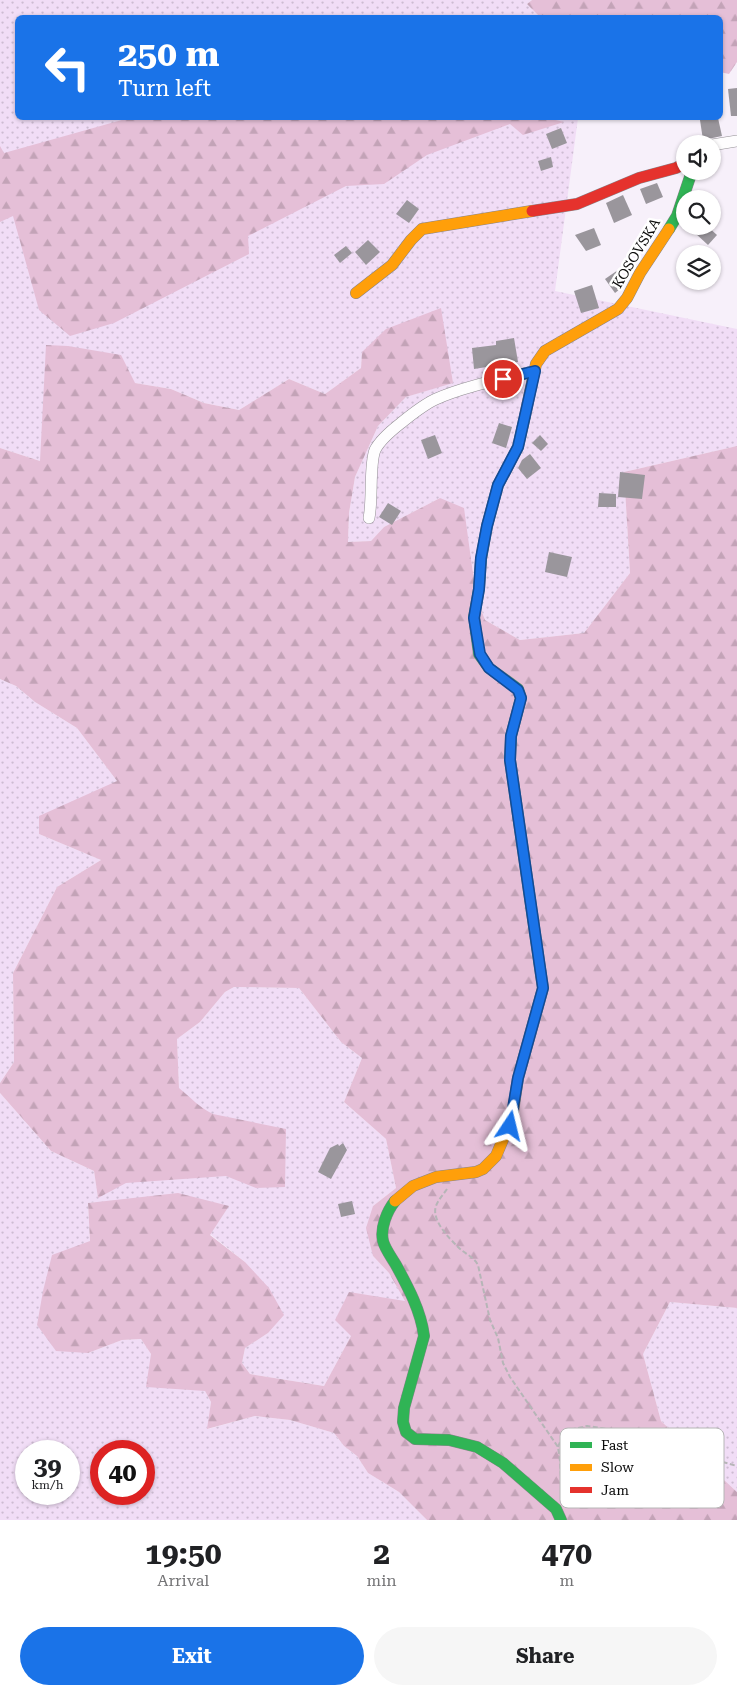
<!DOCTYPE html>
<style>
body{margin:0;font-family:"Roboto Serif",serif;background:#f6f6f6;color:#202124;height:100vh;display:flex;flex-direction:column;font-size:19px;white-space:nowrap}
*{box-sizing:border-box;margin:0}
p{font-size:16px;color:#757577}
.icon{flex:none;width:28px;height:28px;fill:none;stroke:currentColor;stroke-width:2;stroke-linecap:round;stroke-linejoin:round}
.map{position:relative;height:1520px;overflow:hidden}
.side{display:flex;flex-direction:column;background:#fff;flex:1}
.side>*{flex:none}
.banner{position:absolute;left:15px;top:15px;width:708px;height:105px;border-radius:8px;box-shadow:0 1px 4px #0004;background:#1a73e8;color:#fff;overflow:hidden}
.fabs{position:absolute;left:676px;top:135px;display:grid;gap:10px}
.fabs a{display:grid;place-items:center;width:45px;height:45px;border-radius:50%;background:#fff;box-shadow:0 1px 4px #0004;font-size:25px}
.speed{position:absolute;left:15px;top:1440px;display:flex;gap:10px;font-size:25px;font-weight:700;text-align:center}
.speed>*{display:grid;place-content:center;width:65px;height:65px;border-radius:50%;background:#fff;box-shadow:0 1px 4px #0004;line-height:1}
.speed small{font-size:12px;font-weight:400}
.speed .limit{border:8px solid #d22;background:#fff;color:#111}
.pin{position:absolute;display:grid;place-items:center;width:42px;height:42px;color:#fff;margin:-21px;border:2px solid #fff;border-radius:50%;box-shadow:0 1px 5px #0007}
.me{position:absolute;width:55px;margin:-28px;rotate:10deg;stroke-linejoin:round;filter:drop-shadow(0 0 4px #0008)}
.turn{display:flex;align-items:center;gap:18px;height:105px;padding:0 20px;font-size:22px}
.turn .icon{width:65px;height:65px;stroke-width:2.5}
.turn b{display:block;font-size:35px;line-height:42px}
.eta{display:flex;justify-content:space-evenly;align-items:center;height:85px;text-align:center}
.eta b{font-size:30px;font-weight:700;line-height:35px}
.primary-button{display:flex;gap:10px;margin-top:auto;padding:10px 20px}
.primary-button a{flex:1;height:58px;border-radius:30px;background:#1a73e8;color:#fff;font-size:20px;font-weight:700;line-height:58px;text-align:center}
.primary-button a+a{background:#f6f6f6;color:#202124}
.map>svg:first-child{display:block}
.farmland{fill:url(#farmland-dots);fill-rule:evenodd}
.forest{fill:url(#forest-firs)}
.building{fill:#9a969c}
.lines{fill:none;stroke-linecap:round;stroke-linejoin:round}
.street-casing{stroke:#928f93;stroke-width:12}
.fast-casing{stroke:#88858a;stroke-width:12}
.slow-casing{stroke:#88858a;stroke-width:12}
.jam-casing{stroke:#88858a;stroke-width:12}
.path{stroke:#b6b5b7;stroke-width:2;stroke-dasharray:5 2.5;stroke-linecap:butt}
.street{stroke:#fefdfe;stroke-width:11}
.fast{stroke:#30b455;stroke-width:11}
.slow{stroke:#ff9f0a;stroke-width:11}
.jam{stroke:#e5322d;stroke-width:11}
.route-casing{stroke:#114b97;stroke-width:12}
.route{stroke:#1a73e8;stroke-width:9}
.labels{text-anchor:middle;stroke-width:5;stroke-linejoin:round;paint-order:stroke}
.street-label{font-size:14px;fill:#0c0c0c;stroke:#fff}
.key{fill:#fff;stroke:#b6b6b6;stroke-width:1}
.key-label{font-size:14px;fill:#0c0c0c}
</style>
<div class="map">
<svg width="737" height="1520" viewBox="0 0 737 1520">
<defs>
<pattern id="farmland-dots" width="8" height="8" patternUnits="userSpaceOnUse" patternTransform="scale(1.25)"><rect width="8" height="8" fill="#f1ddf6"/><path d="M2 2h.1M6 6h.1" fill="none" stroke="#cdbcd2" stroke-width="1.8" stroke-linecap="round"/></pattern>
<pattern id="forest-firs" width="22" height="20" patternUnits="userSpaceOnUse" patternTransform="scale(1.25)"><rect width="22" height="20" fill="#e5bfd7"/><path d="M5 1l3.5 6h-7zM16 11l3.5 6h-7z" fill="#c3a3b7"/></pattern>
</defs>
<rect width="100%" height="100%" fill="#f7f0fa"/>
<!-- farmland -->
<g class="farmland">
<path d="M0,0H532L527,4L540,17L18,18V118H578L555,291L737,329V446L624,472L630,573L584,633L520,640L485,620L440,498L384,527L371,541L348,542L349,513L355,477L378,426L406,397L453,382L362,352L361,368L325,394L289,379L239,410L204,403L171,389L135,383L40,461L0,448Z"/>
<path d="M0,679L16,686L35,702L77,728L117,781L39,834L101,860L57,887L13,973L14,1062L0,1083Z"/>
<path d="M234,987L299,988L341,1042L362,1058L344,1102L386,1139L396,1188L373,1206V1256L389,1273L406,1301L351,1336L324,1386L250,1374L242,1363L245,1348L268,1333L245,1262L210,1234L229,1206L116,1201L88,1203L90,1242L88,1353L122,1340L141,1339L151,1354L205,1391L211,1402L208,1429L255,1416L290,1420L334,1433L344,1446L357,1456L368,1473L399,1492L427,1520H0V1093L51,1151L94,1171L98,1197L179,1088L177,1039L200,1022L225,992ZM26,1451H69V1494H26ZM101,1451H144V1494H101Z"/>
<path d="M670,1302L737,1308V1492L661,1421L643,1354Z"/>
</g>
<!-- forest -->
<g class="forest">
<path d="M532,0H737V62L729,74L720,72V18L540,17L527,4Z"/>
<path d="M129,118H547L564,122L523,135L510,124L427,155L384,184L346,186L248,236L249,254L114,323L70,336L39,310L13,216L0,222V146L4,153Z"/>
<path d="M441,308L453,383L406,397L378,426L355,477L349,513L348,542L371,541L384,527L440,498L464,508L476,596L485,620L520,640L584,633L630,573L624,472L737,446V1308L670,1302L643,1354L661,1421L737,1492V1520H427L399,1492L368,1473L357,1456L344,1446L334,1433L290,1420L255,1416L207,1429L211,1402L205,1391L146,1387L151,1354L141,1339L122,1340L88,1353L56,1351L37,1325L43,1291L52,1255L90,1241L88,1203L178,1193L229,1206L210,1235L245,1262L269,1288L284,1315L268,1333L245,1348L242,1363L250,1374L324,1386L351,1336L335,1320L349,1292L405,1301L389,1273L373,1256L366,1228L373,1206L396,1188L386,1139L344,1102L362,1058L341,1042L299,988L234,987L225,992L200,1022L177,1039L179,1088C190,1097 200,1108 213,1114L286,1129L285,1187L256,1188L226,1176L126,1183L98,1198L94,1171L51,1151L0,1093V1083L14,1062L13,973L57,887L101,860L39,834V816L117,781L77,728L35,702L16,686L0,679V448L40,461L46,345L68,346L121,355L135,383L171,389L204,403L239,410L289,379L325,394L361,368L362,352L386,329Z"/>
</g>
<!-- building -->
<g class="building">
<path d="M737,88V116H731L728,89Z"/>
<path d="M718,118L722,136L703,140L700,120Z"/>
<path d="M561,128L567,143L552,149L546,134Z"/>
<path d="M551,157L553,167L541,171L538,161Z"/>
<path d="M657,183L663,197L646,204L640,189Z"/>
<path d="M623,195L632,215L614,223L606,203Z"/>
<path d="M407,200L419,209L409,223L396,214Z"/>
<path d="M701,226H707L717,235L708,245L695,233Z"/>
<path d="M594,228L601,245L586,251L575,235Z"/>
<path d="M368,240L380,252L366,265L355,252Z"/>
<path d="M346,246L352,253L340,263L334,255Z"/>
<path d="M618,270L625,280L620,289L615,293L605,279Z"/>
<path d="M592,285L599,308L581,313L574,291Z"/>
<path d="M514,338L518,362L474,369L472,348L496,345V341Z"/>
<path d="M499,423L512,427L506,448L492,443Z"/>
<path d="M435,435L442,453L428,459L421,440Z"/>
<path d="M540,435L548,444L541,451L532,443Z"/>
<path d="M530,454L541,468L527,479L518,468L522,460Z"/>
<path d="M620,472L645,475L642,499L618,497Z"/>
<path d="M599,493L616,494V507H598Z"/>
<path d="M388,503L401,511L392,525L379,517Z"/>
<path d="M549,552L572,557L567,577L545,572Z"/>
<path d="M343,1143L347,1150L331,1179L318,1172L330,1148L338,1144L339,1146Z"/>
<path d="M352,1201L355,1214L341,1217L338,1204Z"/>
</g>
<g class="lines">
<defs>
<g id="street">
<path d="M712,145L737,141"/>
<path d="M369,518C373,499 369,465 375,450C380,440 392,430 401,423C412,414 423,405 436,399C465,386 503,379 535,371"/>
</g>
<g id="fast">
<path d="M669,229L677,216L692,171"/>
<path d="M525,416L518,447L498,485L487,526L481,559L479,589L474,617L479,654L489,668L518,689L521,698L511,736L510,760L541,975"/>
<path d="M395,1201C387,1211 380,1228 383,1241C385,1249 392,1258 396,1265C408,1287 421,1311 424,1336L404,1408L403,1422L406,1432L415,1439L449,1440L477,1447L503,1463L556,1509L561,1520"/>
</g>
<g id="slow">
<path d="M356,293L392,265L411,240L422,229L532,211"/>
<path d="M525,416L536,364L545,351L618,309L627,298L640,273L669,229"/>
<path d="M395,1201L413,1186L436,1177L476,1172L483,1169L496,1156L512,1118L518,1078L543,988L541,975"/>
</g>
<path id="jam" d="M532,211L577,204L639,178L676,168L685,163"/>
</defs>
<!-- street casing -->
<use href="#street" class="street-casing"/>
<!-- fast casing -->
<use href="#fast" class="fast-casing"/>
<!-- slow casing -->
<use href="#slow" class="slow-casing"/>
<!-- jam casing -->
<use href="#jam" class="jam-casing"/>
<!-- path -->
<g class="path">
<path d="M447,1189C443,1195 438,1200 436,1206C431,1220 449,1238 458,1247C465,1254 473,1256 478,1265L490,1320L498,1338L503,1363L510,1377L558,1447L560,1461L562,1497"/>
<path d="M558,1447L562,1437L569,1430L587,1426L635,1433L680,1450L737,1466"/>
</g>
<!-- street -->
<use href="#street" class="street"/>
<!-- fast -->
<use href="#fast" class="fast"/>
<!-- slow -->
<use href="#slow" class="slow"/>
<!-- jam -->
<use href="#jam" class="jam"/>
</g>
<g class="lines">
<defs>
<path id="route" d="M503,379L535,371L518,447L498,485L487,526L481,558L479,589L474,618L480,654L489,668L518,690L521,698L511,736L510,760L543,988L518,1078L510,1126"/>
</defs>
<!-- route casing -->
<use href="#route" class="route-casing"/>
<!-- route -->
<use href="#route" class="route"/>
</g>
<g class="labels">
<!-- street labels -->
<g class="street-label">
<text transform="translate(636 253) rotate(-59)" y="5">KOSOVSKA</text>
</g>
</g>
<!-- legend -->
<rect x="560" y="1428" width="164" height="80" rx="8" class="key"/>
<rect x="570" y="1442" width="22" height="6" fill="#30b455"/>
<rect x="570" y="1464" width="22" height="7" fill="#ff9f0a"/>
<rect x="570" y="1487" width="22" height="6" fill="#e5322d"/>
<g class="key-label">
<text x="601" y="1450">Fast</text>
<text x="601" y="1472">Slow</text>
<text x="601" y="1495">Jam</text>
</g>
</svg>
<div class="fabs">
<a><svg class="icon" aria-label="sound" viewBox="0 0 24 24"><path d="M4 9h4l5-4v14l-5-4H4zM17 9q2 3 0 6"/></svg></a>
<a><svg class="icon" aria-label="search" viewBox="0 0 24 24"><circle cx="10" cy="10" r="6"/><path d="M15 15l6 6"/></svg></a>
<a><svg class="icon" aria-label="layers" viewBox="0 0 24 24"><path d="M12 4l9 5-9 5-9-5zM3 14l9 5 9-5"/></svg></a>
</div>
<div class="speed"><div>39<small>km/h</small></div><div class="limit">40</div></div>
<div class="pin" style="left:503px;top:379px;background:#d93025"><svg class="icon" aria-label="arrive" viewBox="0 0 24 24"><path d="M6 21V4h12l-3 4 3 4H6"/></svg></div>
<svg class="me" style="left:510px;top:1126px" viewBox="-20 -20 40 40"><path d="M0-17L14 15 0 8-14 15z" fill="#1a73e8" stroke="#fff" stroke-width="4"/></svg>
<div class="banner">
<div class="turn"><svg class="icon" aria-label="left" viewBox="0 0 24 24"><path d="M17 20v-9H6M10 6l-5 5 5 5"/></svg><div><b>250 m</b>Turn left</div></div>
</div>
</div>
<section class="side">
<div class="eta">
<div><b>19:50</b><p>Arrival</p></div>
<div><b>2</b><p>min</p></div>
<div><b>470</b><p>m</p></div>
</div>
<div class="primary-button"><a>Exit</a><a>Share</a></div>
</section>
